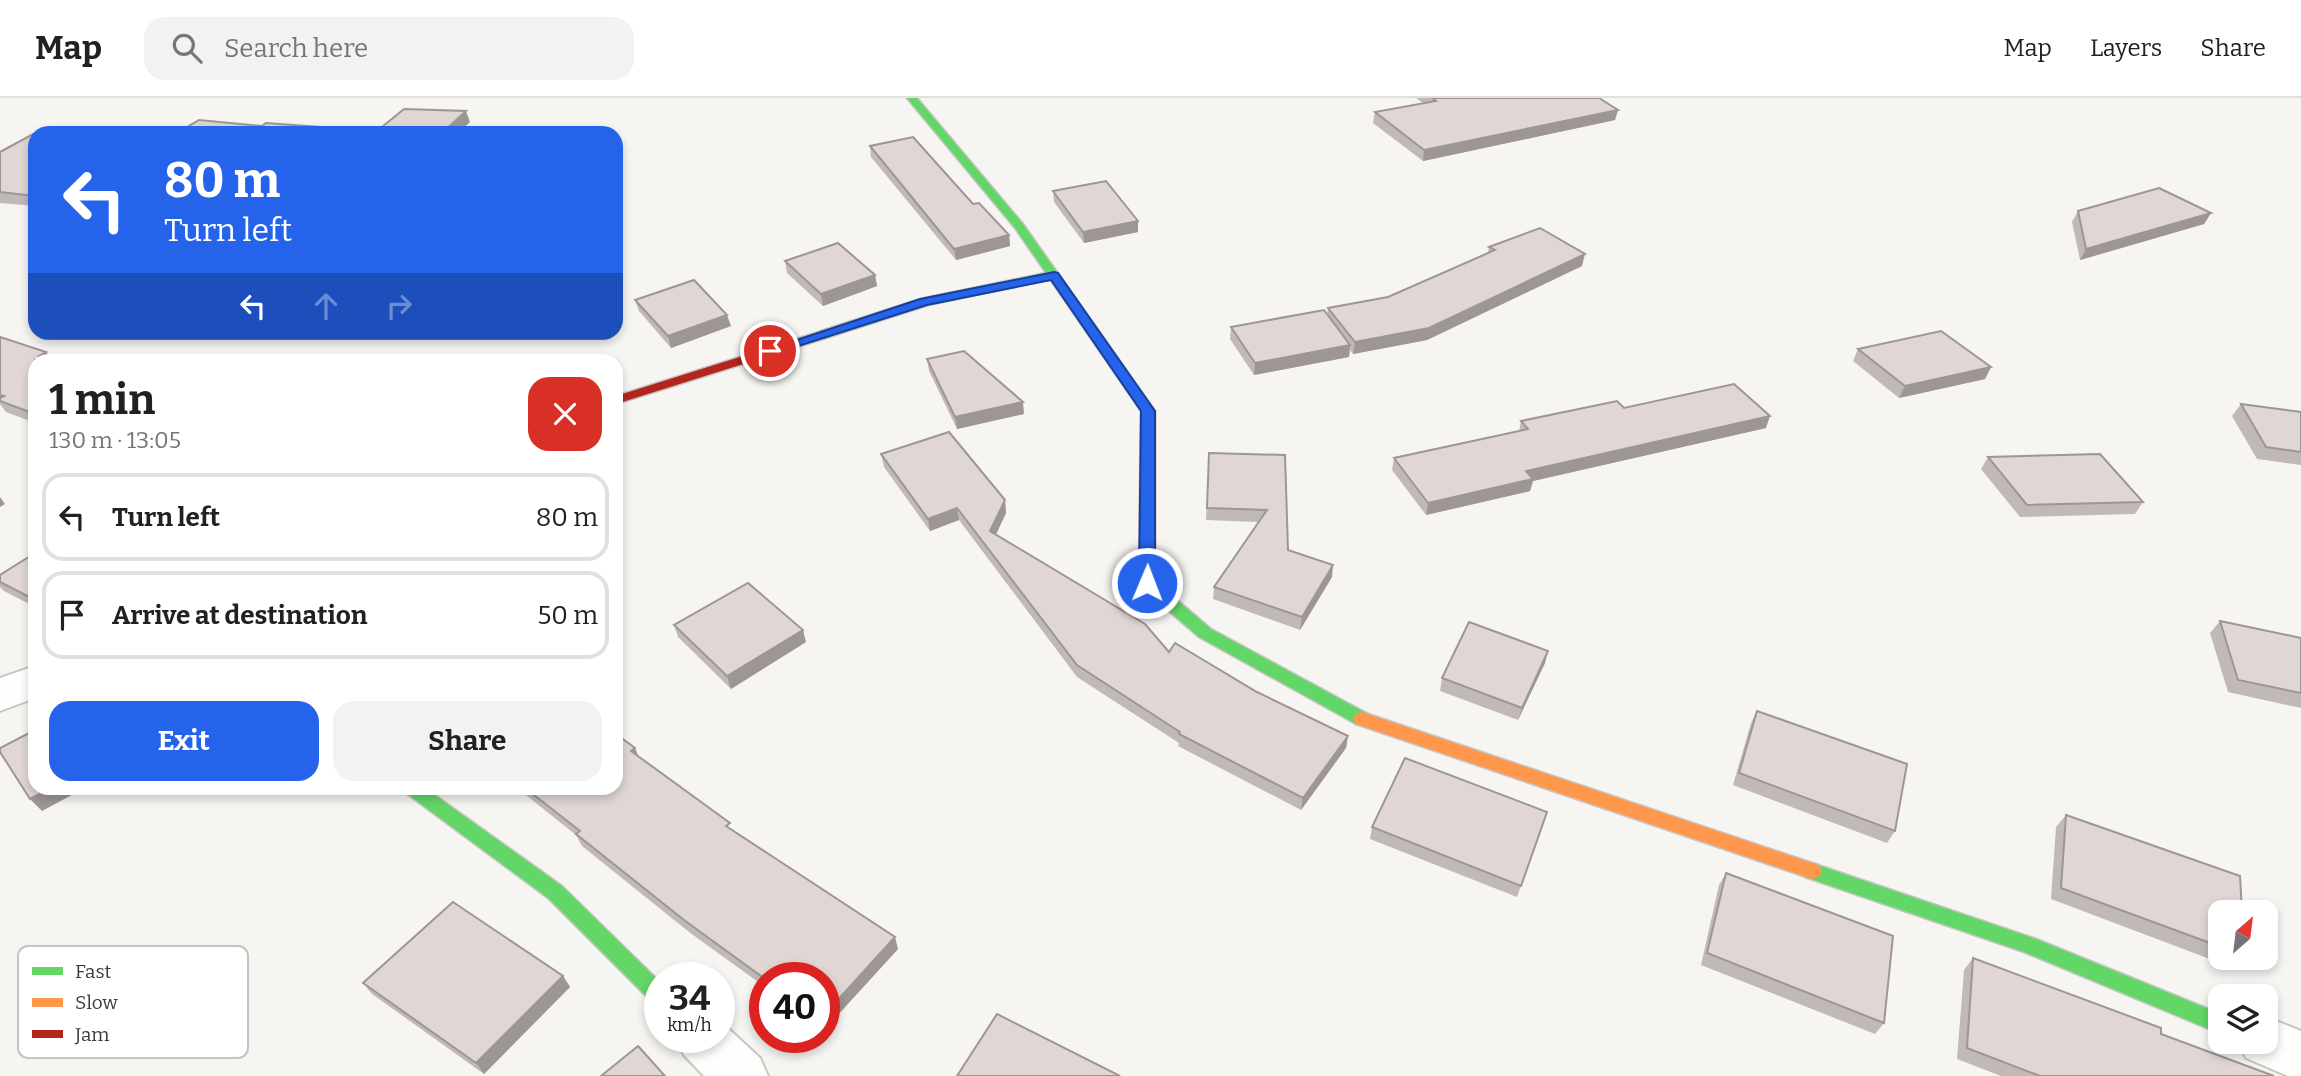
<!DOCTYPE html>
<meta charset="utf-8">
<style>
body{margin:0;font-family:Bitter,serif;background:#f2f2f2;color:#202124;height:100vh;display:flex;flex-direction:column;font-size:26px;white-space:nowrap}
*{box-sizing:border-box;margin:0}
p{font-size:23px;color:#757577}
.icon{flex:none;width:38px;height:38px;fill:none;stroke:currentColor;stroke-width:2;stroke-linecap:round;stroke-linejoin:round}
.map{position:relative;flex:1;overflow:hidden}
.side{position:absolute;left:28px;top:256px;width:595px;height:441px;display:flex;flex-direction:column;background:#fff;border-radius:21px;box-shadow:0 4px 10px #0003}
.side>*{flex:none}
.top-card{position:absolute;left:28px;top:28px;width:595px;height:214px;border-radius:21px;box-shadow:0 4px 10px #0003;background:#2563eb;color:#fff;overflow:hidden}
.needle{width:46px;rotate:28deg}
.tools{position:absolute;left:2208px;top:802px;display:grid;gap:14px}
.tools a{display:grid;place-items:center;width:70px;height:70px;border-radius:14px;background:#fff;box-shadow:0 4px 10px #0003;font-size:35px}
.speed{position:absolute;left:644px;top:864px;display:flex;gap:14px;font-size:35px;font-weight:700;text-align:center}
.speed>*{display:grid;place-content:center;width:91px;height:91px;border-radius:50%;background:#fff;box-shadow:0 4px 10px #0003;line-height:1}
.speed small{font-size:18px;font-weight:400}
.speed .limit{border:10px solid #d22;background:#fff;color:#111}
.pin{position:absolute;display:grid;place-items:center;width:60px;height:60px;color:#fff;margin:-30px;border:4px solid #fff;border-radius:50%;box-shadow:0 2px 7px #0007}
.me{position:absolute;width:77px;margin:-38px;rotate:1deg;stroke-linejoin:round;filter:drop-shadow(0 0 5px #0008)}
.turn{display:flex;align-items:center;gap:24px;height:147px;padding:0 21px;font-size:32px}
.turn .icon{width:91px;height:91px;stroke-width:2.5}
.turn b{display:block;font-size:49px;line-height:60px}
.lanes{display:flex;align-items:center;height:66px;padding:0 21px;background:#0003;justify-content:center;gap:35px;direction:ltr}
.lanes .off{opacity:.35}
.round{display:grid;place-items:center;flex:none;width:74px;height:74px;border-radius:21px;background:#f2f2f2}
.summary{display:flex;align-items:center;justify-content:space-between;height:119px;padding:0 21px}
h1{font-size:42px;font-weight:700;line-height:52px}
.action{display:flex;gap:14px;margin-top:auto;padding:14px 21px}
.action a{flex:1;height:80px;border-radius:21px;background:#2563eb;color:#fff;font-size:28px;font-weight:700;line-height:80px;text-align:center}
.action a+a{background:#f2f2f2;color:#202124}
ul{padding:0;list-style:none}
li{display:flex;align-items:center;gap:21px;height:88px;margin:0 14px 10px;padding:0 7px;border:4px solid #e0e0e0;border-radius:21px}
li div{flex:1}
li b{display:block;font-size:26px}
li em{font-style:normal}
header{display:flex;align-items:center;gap:42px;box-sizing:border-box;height:98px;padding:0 35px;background:#fff;border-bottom:2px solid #e0e0e0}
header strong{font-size:33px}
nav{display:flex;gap:38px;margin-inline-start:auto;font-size:24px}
.search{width:490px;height:63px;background:#f2f2f2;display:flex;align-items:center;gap:18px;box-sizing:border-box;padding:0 24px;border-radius:21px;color:#757577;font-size:26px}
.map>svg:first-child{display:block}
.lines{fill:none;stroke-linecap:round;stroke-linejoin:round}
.street-casing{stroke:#c8c6c4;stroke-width:4}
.fast-casing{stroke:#c8c6c4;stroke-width:3}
.slow-casing{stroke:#c8c6c4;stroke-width:3}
.jam-casing{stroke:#c8c6c4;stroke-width:3}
.street{fill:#fefefd;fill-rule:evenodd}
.fast{fill:#63d668;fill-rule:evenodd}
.slow{fill:#ff974d;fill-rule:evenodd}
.jam{fill:#b3261e;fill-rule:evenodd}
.wall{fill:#c1b9b7}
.shaded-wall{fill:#9d9695}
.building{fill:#e0d7d5;stroke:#9d9695;stroke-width:2}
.route{fill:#2563eb;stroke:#184099;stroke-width:2}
.key{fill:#fff;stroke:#c4c4c3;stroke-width:2}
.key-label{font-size:19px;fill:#3b3a38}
</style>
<header>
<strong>Map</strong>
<div class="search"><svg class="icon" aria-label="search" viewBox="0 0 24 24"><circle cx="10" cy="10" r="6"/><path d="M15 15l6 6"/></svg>Search here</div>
<nav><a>Map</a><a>Layers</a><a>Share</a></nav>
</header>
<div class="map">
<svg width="2301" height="978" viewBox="0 0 2301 978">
<rect width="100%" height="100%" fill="#f7f5f2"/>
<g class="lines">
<defs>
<g id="street">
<path d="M35,568V600L0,613V580Z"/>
<path d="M2266,919L2301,933V978H2288L2246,960L2238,943H2266Z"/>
<path d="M719,922L760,960L768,978H704L684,957L676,940H719Z"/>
</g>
<g id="fast">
<path d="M907,0H917L1023,126L1155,313V483L1211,531L1368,616L1371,621L1368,626H1356L1199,539L1141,489L1139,485L1141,313L1050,181L928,207L829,239H821V233L921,201L1046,175L1015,130Z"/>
<path d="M403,690H425L562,788L660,884V907L653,905L548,800L406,695Z"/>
<path d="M1812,765L2036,841L2221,916V936L2024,854L1805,779L1802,773L1805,767Z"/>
</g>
<path id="slow" d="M1362,614L1812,765L1819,767L1822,773L1819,779L1812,781L1356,626L1353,621L1356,616Z"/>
<path id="jam" d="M825,232L831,236L829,239L616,306V298Z"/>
</defs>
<!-- street casing -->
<use href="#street" class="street-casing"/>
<!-- fast casing -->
<use href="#fast" class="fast-casing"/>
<!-- slow casing -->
<use href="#slow" class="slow-casing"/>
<!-- jam casing -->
<use href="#jam" class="jam-casing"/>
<!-- street -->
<use href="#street" class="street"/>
<!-- fast -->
<use href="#fast" class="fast"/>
<!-- slow -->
<use href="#slow" class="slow"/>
<!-- jam -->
<use href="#jam" class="jam"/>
</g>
<!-- wall -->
<g class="wall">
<path d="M1416,0H1599L1618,12L1615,22L1423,63L1373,25L1375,14L1423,5Z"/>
<path d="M35,35V108L0,105V54Z"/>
<path d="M870,48L973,106L1009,137L1010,148L956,162L871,59Z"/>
<path d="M1053,93L1138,123V134L1084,145L1054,104Z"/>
<path d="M2078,113L2211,115L2204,126L2080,162L2072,124Z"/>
<path d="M1489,149L1582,168L1427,242L1353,256L1350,252L1349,259L1254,277L1230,241L1231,229L1327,217L1328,210L1388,199L1488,155Z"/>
<path d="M785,163L875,177L877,188L823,208L787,175Z"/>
<path d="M635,202L731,228L671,250L639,213Z"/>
<path d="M0,239L46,254L52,262H35V325L6,314L0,306Z"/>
<path d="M1858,251L1991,269L1985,281L1899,300L1853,263Z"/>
<path d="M927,261L1024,316L957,331L929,273Z"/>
<path d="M2241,306L2301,314V367L2257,361L2232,318Z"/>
<path d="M1624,310L1766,330L1533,383L1530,393L1426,417L1392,372L1394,360L1519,333L1521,323Z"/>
<path d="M1209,355L1285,357L1288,452L1332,479L1300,532L1213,501L1214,489L1258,424L1206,422Z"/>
<path d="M881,356L1005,402L1006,415L996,436L1169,554L1257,594L1348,638L1346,650L1301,712L1178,648L1179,645L1077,579L959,422L930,433L884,369Z"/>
<path d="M1988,359L2143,404L2135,416L2020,419L1981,371Z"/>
<path d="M35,455V509L4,493L0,489V477Z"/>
<path d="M2220,523L2301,540V610L2228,594L2210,535Z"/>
<path d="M674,527L806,544L731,591L678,539Z"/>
<path d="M1545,565L1518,622L1440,593L1442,580Z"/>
<path d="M1757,613L1895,733L1887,745L1733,687L1751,625Z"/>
<path d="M639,659L732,733L898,851L824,932V880H765V889L689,834L582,748L576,737L517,690H616Z"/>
<path d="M1547,714L1517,799L1370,741L1372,729Z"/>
<path d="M2066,717L2221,814V859H2242L2231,869L2051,801L2056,729Z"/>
<path d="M1726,775L1884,925L1875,936L1701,867L1719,787Z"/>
<path d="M1973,860L2161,936L2274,978H2001L1957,961L1964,872Z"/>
<path d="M563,878L570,889L484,976L372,896L363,885Z"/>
</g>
<!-- shaded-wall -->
<g class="shaded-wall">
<path d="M1618,12L1615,22L1423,63L1424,52Z"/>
<path d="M466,13L470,24L458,35H442Z"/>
<path d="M2211,115L2204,126L2080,162L2086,151Z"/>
<path d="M1138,123V134L1084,145L1083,134Z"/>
<path d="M1009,137L1010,148L956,162L954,151Z"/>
<path d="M1585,156L1582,168L1427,242L1353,256L1355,244Z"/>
<path d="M875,177L877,188L823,208L821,196Z"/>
<path d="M727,217L731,228L671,250L668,238Z"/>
<path d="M1350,247L1349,259L1254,277L1255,265Z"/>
<path d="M46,254L52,262L39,258Z"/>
<path d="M1991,269L1985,281L1899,300L1905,288Z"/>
<path d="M1023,304L1024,316L957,331L955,319Z"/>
<path d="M1770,318L1766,330L1533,383L1530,393L1426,417L1428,405L1526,373Z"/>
<path d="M0,399L5,406L0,409Z"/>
<path d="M1005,402L1006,415L992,445L990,433Z"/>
<path d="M957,410L959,422L930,433L928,421Z"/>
<path d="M1333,467L1332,479L1300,532L1302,519Z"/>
<path d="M803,532L806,544L731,591L727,578Z"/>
<path d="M1548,553L1545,565L1518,622L1522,610Z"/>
<path d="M1348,638L1346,650L1301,712L1303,700Z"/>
<path d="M635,650L640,662L631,653Z"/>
<path d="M51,690H85L42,713L30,701Z"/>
<path d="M895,839L898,851L824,932V917Z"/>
<path d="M563,878L570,889L484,976L476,965Z"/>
</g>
<!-- building -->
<g class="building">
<path d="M1432,0H1599L1618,12L1424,52L1375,14L1436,3Z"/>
<path d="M404,11L466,13L442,35H177L199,22L262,28L266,25L377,33Z"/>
<path d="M35,35V98L0,94V54L35,35H38Z"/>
<path d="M913,39L973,106L979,105L1009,137L954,151L870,48Z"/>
<path d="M1106,83L1138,123L1083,134L1053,93Z"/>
<path d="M2159,90L2211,115L2086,151L2078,113Z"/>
<path d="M1540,130L1585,156L1429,230L1355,244L1328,210L1388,199L1495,152L1489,149Z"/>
<path d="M838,145L875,177L821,196L785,163Z"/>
<path d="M694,182L727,217L668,238L635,202Z"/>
<path d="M1324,212L1350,247L1255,265L1231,229Z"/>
<path d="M1941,233L1991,269L1905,288L1858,251Z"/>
<path d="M0,239L46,254L39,258L53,262H35V316L0,303V300L4,298L0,297Z"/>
<path d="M964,253L1023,304L955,319L927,261Z"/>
<path d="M1734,286L1770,318L1526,373L1533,381L1428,405L1394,360L1528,331L1521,323L1617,303L1624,310Z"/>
<path d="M2241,306L2301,314V354L2266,349Z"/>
<path d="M949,334L1005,402L990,433L1145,526L1169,554L1175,545L1257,594L1348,638L1303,700L1179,636L1180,634L1077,567L957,410L928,421L881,356Z"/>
<path d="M1209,355L1285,357L1288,452L1333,467L1302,519L1214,489L1267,412L1207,410Z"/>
<path d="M2100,356L2143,404L2027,407L1988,359Z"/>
<path d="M35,455V502L0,484V477Z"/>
<path d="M748,485L803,532L727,578L674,527Z"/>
<path d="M2220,523L2301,540V595L2238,582Z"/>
<path d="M1469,524L1548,553L1522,610L1442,580Z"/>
<path d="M1757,613L1907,666L1895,733L1739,675Z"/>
<path d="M35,632V690H51L30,701L0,654V650Z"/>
<path d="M616,636L635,650L631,653L730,725L726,728L895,839L824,917V880L765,881L684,822L576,736L580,733L525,690H616Z"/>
<path d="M1405,660L1547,714L1521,788L1372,729Z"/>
<path d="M2066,717L2240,778L2242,814H2221V849L2061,790Z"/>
<path d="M1726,775L1893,838L1884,925L1707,855Z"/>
<path d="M453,804L563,878L476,965L363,885Z"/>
<path d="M1973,860L2161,930V936L2274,978H2040L1967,950Z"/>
<path d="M997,916L1120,978H957Z"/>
<path d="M638,948L665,978H601Z"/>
</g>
<!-- route -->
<path class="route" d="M1054,174L1058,175L1155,313V485L1152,489H1141L1139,485L1141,313L1051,182L927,207L770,257L764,253L920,201Z"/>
<!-- legend -->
<rect x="18" y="848" width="230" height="112" rx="10" class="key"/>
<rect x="32" y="869" width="31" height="8" fill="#63d668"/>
<rect x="32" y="900" width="31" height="9" fill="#ff974d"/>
<rect x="32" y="932" width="31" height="8" fill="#b3261e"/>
<g class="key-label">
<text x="75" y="880">Fast</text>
<text x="75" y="911">Slow</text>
<text x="75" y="943">Jam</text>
</g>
</svg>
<div class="tools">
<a><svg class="needle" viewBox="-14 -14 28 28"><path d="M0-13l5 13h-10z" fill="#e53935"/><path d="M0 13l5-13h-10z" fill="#757577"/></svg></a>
<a><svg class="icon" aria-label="layers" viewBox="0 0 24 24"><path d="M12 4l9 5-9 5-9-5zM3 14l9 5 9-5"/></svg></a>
</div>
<div class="speed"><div>34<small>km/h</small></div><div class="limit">40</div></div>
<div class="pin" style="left:770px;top:253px;background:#d93025"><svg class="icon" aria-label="arrive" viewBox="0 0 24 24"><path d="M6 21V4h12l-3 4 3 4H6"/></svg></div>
<svg class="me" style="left:1147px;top:485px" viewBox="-20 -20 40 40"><circle r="17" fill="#2563eb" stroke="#fff" stroke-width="3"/><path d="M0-11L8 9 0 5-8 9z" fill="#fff"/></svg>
<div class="top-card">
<div class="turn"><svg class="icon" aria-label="left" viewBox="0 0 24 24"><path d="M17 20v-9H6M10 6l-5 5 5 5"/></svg><div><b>80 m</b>Turn left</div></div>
<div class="lanes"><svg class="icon" aria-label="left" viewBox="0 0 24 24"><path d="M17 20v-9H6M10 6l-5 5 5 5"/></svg><svg class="icon off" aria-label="ahead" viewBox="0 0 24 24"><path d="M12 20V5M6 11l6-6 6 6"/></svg><svg class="icon off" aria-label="right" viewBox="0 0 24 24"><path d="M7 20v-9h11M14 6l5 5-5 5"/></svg></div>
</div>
<section class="side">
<div class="summary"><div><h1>1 min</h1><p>130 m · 13:05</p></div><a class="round" style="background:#d93025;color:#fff"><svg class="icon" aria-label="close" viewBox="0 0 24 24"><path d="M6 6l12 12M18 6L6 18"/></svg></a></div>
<ul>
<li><svg class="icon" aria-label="left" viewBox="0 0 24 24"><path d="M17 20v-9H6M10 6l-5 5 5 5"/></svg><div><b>Turn left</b></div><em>80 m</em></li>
<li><svg class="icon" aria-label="arrive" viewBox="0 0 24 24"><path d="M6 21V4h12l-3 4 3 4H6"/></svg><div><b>Arrive at destination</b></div><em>50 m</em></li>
</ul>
<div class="action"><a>Exit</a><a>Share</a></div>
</section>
</div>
